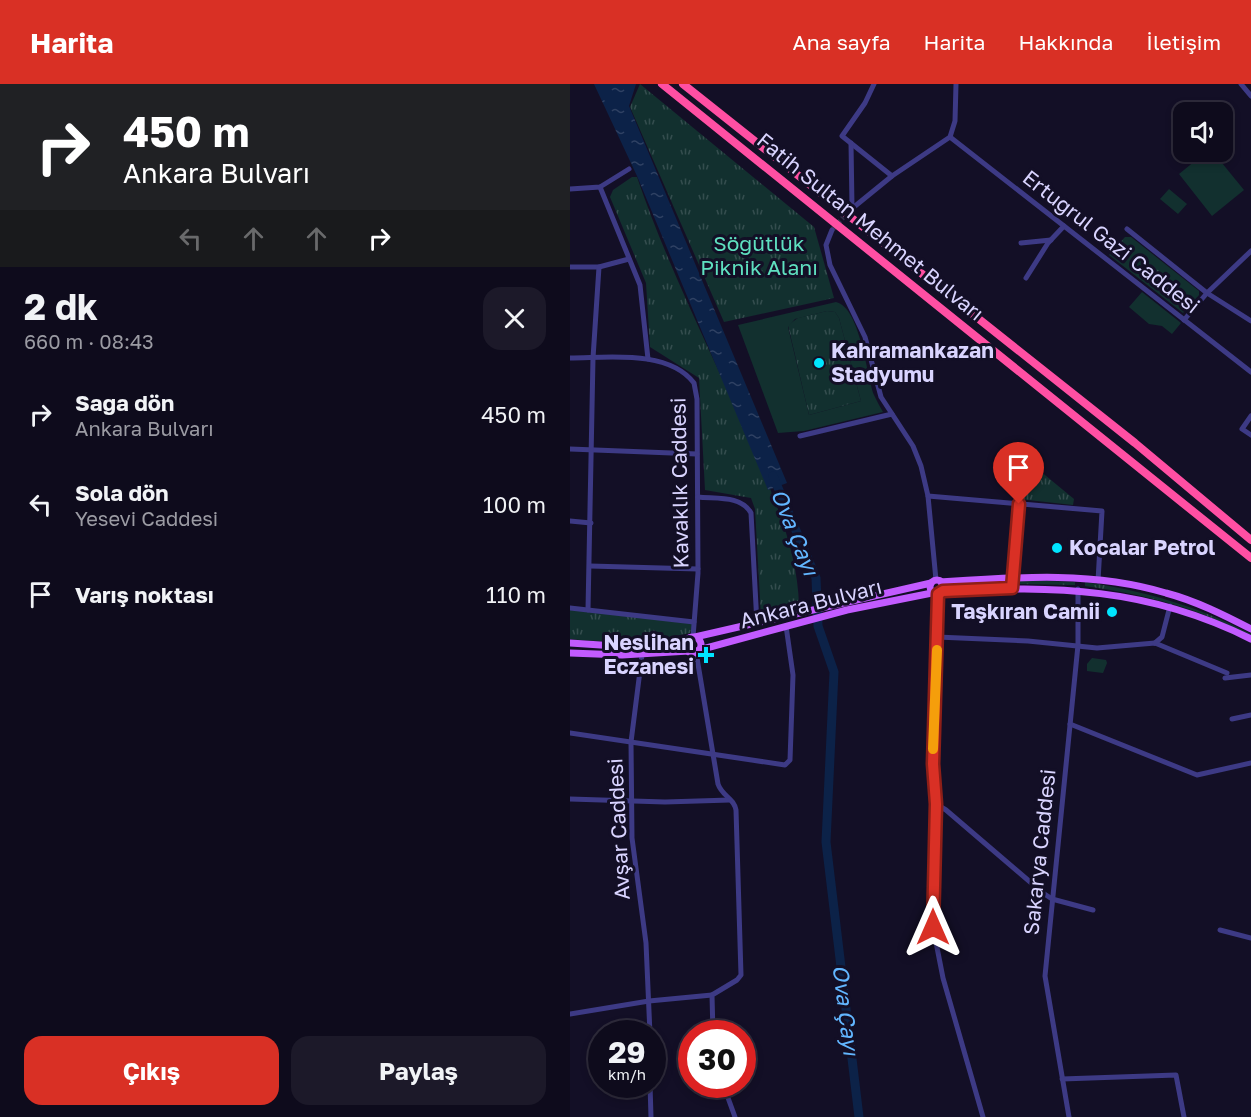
<!DOCTYPE html>
<html lang="tr">
<meta charset="utf-8">
<style>
body{margin:0;font-family:"Golos Text",sans-serif;background:#1c1929;color:#f1f3f6;height:100vh;display:flex;flex-direction:column;font-size:22px;white-space:nowrap}
*{box-sizing:border-box;margin:0}
p{font-size:20px;color:#9b9ba3}
.icon{flex:none;width:33px;height:33px;fill:none;stroke:currentColor;stroke-width:2;stroke-linecap:round;stroke-linejoin:round}
.map{position:relative;flex:1;overflow:hidden}
.panel{display:flex;flex-direction:column;background:#0e0b1c;width:570px}
.panel>*{flex:none}
.hud{background:#202124;color:#fff;overflow:hidden}
.fabs{position:absolute;left:603px;top:18px;display:grid;gap:12px}
.fabs a{display:grid;place-items:center;width:60px;height:60px;border-radius:12px;background:#0e0b1c;box-shadow:0 3px 9px #0003,0 0 0 2px #2e2b3b;font-size:30px}
.speed{position:absolute;left:18px;top:936px;display:flex;gap:12px;font-size:30px;font-weight:700;text-align:center}
.speed>*{display:grid;place-content:center;width:78px;height:78px;border-radius:50%;background:#0e0b1c;box-shadow:0 3px 9px #0003,0 0 0 2px #2e2b3b;line-height:1}
.speed small{font-size:15px;font-weight:400}
.speed .limit{border:9px solid #d22;background:#fff;color:#111}
.pin{position:absolute;display:grid;place-items:center;width:51px;height:51px;color:#fff;margin:-62px -26px;border-radius:50% 50% 50% 0;rotate:-45deg;box-shadow:0 0 6px #0007}
.pin .icon{rotate:45deg}
.me{position:absolute;width:66px;margin:-33px;rotate:0deg;stroke-linejoin:round;filter:drop-shadow(0 0 4px #0008)}
.turn{display:flex;align-items:center;gap:21px;height:126px;padding:0 24px;font-size:27px}
.turn .icon{width:78px;height:78px;stroke-width:2.5}
.turn b{display:block;font-size:42px;line-height:51px}
.lanes{display:flex;align-items:center;height:57px;padding:0 24px;background:#0003;justify-content:center;gap:30px;direction:ltr}
.lanes .off{opacity:.35}
.round{display:grid;place-items:center;flex:none;width:63px;height:63px;border-radius:18px;background:#1c1929}
.head{display:flex;align-items:center;justify-content:space-between;height:102px;padding:0 24px}
h1{font-size:36px;font-weight:700;line-height:45px}
.action{display:flex;gap:12px;margin-top:auto;padding:12px 24px}
.action a{flex:1;height:69px;border-radius:18px;background:#d93025;color:#fff;font-size:24px;font-weight:700;line-height:69px;text-align:center}
.action a+a{background:#1c1929;color:#f1f3f6}
ul{padding:0;list-style:none}
li{display:flex;align-items:center;gap:18px;height:90px;padding:0 24px}
li div{flex:1}
li b{display:block;font-size:22px}
li em{font-style:normal}
header{display:flex;align-items:center;gap:36px;box-sizing:border-box;height:84px;padding:0 30px;background:#d93025;color:#fff}
header strong{font-size:28px}
nav{display:flex;gap:33px;margin-inline-start:auto;font-size:21px}
main{display:flex;flex:1;min-height:0}
.map>svg:first-child{display:block}
.grass{fill:url(#grass-tufts)}
.garden{fill:#12302f;fill-rule:evenodd}
.water{fill:url(#water-ripples)}
.lines{fill:none;stroke-linecap:round;stroke-linejoin:round}
.river{stroke:#0c2248;stroke-width:9}
.minor-tunnel{stroke:#312d47;stroke-width:5;stroke-dasharray:5 2.5;stroke-linecap:butt}
.minor{stroke:#3d3a85;stroke-width:5}
.major{stroke:#c25bff;stroke-width:7}
.highway{stroke:#ff4fa3;stroke-width:8}
.route-casing{stroke:#8d1f18;stroke-width:15}
.route{stroke:#d93025;stroke-width:10}
.slow{stroke:#f59e0b;stroke-width:10}
.poi-dot{fill:#00e5ff;stroke:#130f26;stroke-width:2}
.labels{text-anchor:middle;stroke-width:6;stroke-linejoin:round;paint-order:stroke}
.street-label{font-size:21px;fill:#d9d4ff;stroke:#130f26}
.park-label{font-size:21px;fill:#5fe0c0;stroke:#130f26}
.poi-label{font-size:21px;font-weight:bold;fill:#d9d4ff;stroke:#130f26;text-anchor:start}
.water-label{font-size:22px;font-style:italic;fill:#62b6ff;stroke:#130f26}
</style>
<header>
<strong>Harita</strong>
<nav><a>Ana sayfa</a><a>Harita</a><a>Hakkında</a><a>İletişim</a></nav>
</header>
<main>
<section class="panel">
<div class="hud">
<div class="turn"><svg class="icon" aria-label="right" viewBox="0 0 24 24"><path d="M7 20v-9h11M14 6l5 5-5 5"/></svg><div><b>450 m</b>Ankara Bulvarı</div></div>
<div class="lanes"><svg class="icon off" aria-label="left" viewBox="0 0 24 24"><path d="M17 20v-9H6M10 6l-5 5 5 5"/></svg><svg class="icon off" aria-label="ahead" viewBox="0 0 24 24"><path d="M12 20V5M6 11l6-6 6 6"/></svg><svg class="icon off" aria-label="ahead" viewBox="0 0 24 24"><path d="M12 20V5M6 11l6-6 6 6"/></svg><svg class="icon" aria-label="right" viewBox="0 0 24 24"><path d="M7 20v-9h11M14 6l5 5-5 5"/></svg></div>
</div>
<div class="head"><div><h1>2 dk</h1><p>660 m · 08:43</p></div><a class="round"><svg class="icon" aria-label="close" viewBox="0 0 24 24"><path d="M6 6l12 12M18 6L6 18"/></svg></a></div>
<ul>
<li><svg class="icon" aria-label="right" viewBox="0 0 24 24"><path d="M7 20v-9h11M14 6l5 5-5 5"/></svg><div><b>Sağa dön</b><p>Ankara Bulvarı</p></div><em>450 m</em></li>
<li><svg class="icon" aria-label="left" viewBox="0 0 24 24"><path d="M17 20v-9H6M10 6l-5 5 5 5"/></svg><div><b>Sola dön</b><p>Yesevi Caddesi</p></div><em>100 m</em></li>
<li><svg class="icon" aria-label="arrive" viewBox="0 0 24 24"><path d="M6 21V4h12l-3 4 3 4H6"/></svg><div><b>Varış noktası</b></div><em>110 m</em></li>
</ul>
<div class="action"><a>Çıkış</a><a>Paylaş</a></div>
</section>
<div class="map">
<svg width="681" height="1033" viewBox="0 0 681 1033">
<defs>
<pattern id="grass-tufts" width="24" height="20" patternUnits="userSpaceOnUse" patternTransform="scale(1.5)"><rect width="24" height="20" fill="#12302f"/><path d="M3 7l-1-3M5 7V3M7 7l1-3M15 17l-1-3M17 17v-4M19 17l1-3" fill="none" stroke="#344d4e"/></pattern>
<pattern id="water-ripples" width="26" height="14" patternUnits="userSpaceOnUse" patternTransform="scale(1.5)"><rect width="26" height="14" fill="#0c2248"/><path d="M2 4q2-2 4 0t4 0M15 11q2-2 4 0t4 0" fill="none" stroke="#2f4163"/></pattern>
</defs>
<rect width="100%" height="100%" fill="#130f26"/>
<!-- grass -->
<g class="grass">
<path d="M70,0L244,143L264,214L154,238L60,23Z"/>
<path d="M62,93H67C98,184 142,269 180,357C202,409 228,465 229,522L191,533L185,425L181,414L135,406L129,294L80,263L76,199L40,113L43,106Z"/>
<path d="M555,153H561L629,207V211L613,229L539,171Z"/>
<path d="M257,227L265,228L269,234L291,317L239,331L218,241L228,234Z"/>
<path d="M451,377H458L504,415L503,421L449,415Z"/>
<path d="M450,496L505,498V501L450,500Z"/>
<path d="M438,497V500L377,504L376,501Z"/>
<path d="M515,498C575,507 627,522 681,550V552C625,523 577,511 515,502Z"/>
<path d="M0,526L124,538L120,549C80,558 41,559 0,555Z"/>
<path d="M522,574L536,576L537,579L533,589L517,587V580Z"/>
</g>
<!-- garden -->
<g class="garden">
<path d="M636,68H643L674,106L642,132L609,90Z"/>
<path d="M599,105L617,120L608,130L590,115Z"/>
<path d="M559,156L586,178L574,193L547,171Z"/>
<path d="M572,208L611,239L602,250L592,242L579,240L559,223Z"/>
<path d="M266,218C290,223 297,292 304,311C307,317 310,323 313,328L234,347L208,349L168,241ZM257,227L265,228L269,234L291,317L239,331L218,243L225,235Z"/>
</g>
<!-- water -->
<path class="water" d="M24,0H66L59,22L217,399L198,406L67,92Z"/>
<g class="lines">
<!-- river -->
<path class="river" d="M203,392L246,494L248,542L264,588L256,758L289,1033"/>
<!-- minor-tunnel -->
<path class="minor-tunnel" d="M262,146L277,129"/>
<!-- minor -->
<g class="minor">
<path d="M304,0L295,19L272,52L322,92"/>
<path d="M671,0L681,12"/>
<path d="M380,53L681,288"/>
<path d="M281,59L282,123"/>
<path d="M30,103L70,201L78,275"/>
<path d="M0,105L30,103L59,85"/>
<path d="M279,127L322,92L380,53L385,37L386,0"/>
<path d="M557,145L637,209L681,237"/>
<path d="M262,146L256,161L260,181L295,253L311,313L343,362L351,382L358,412L366,496"/>
<path d="M451,159L481,156"/>
<path d="M0,183H29L59,175"/>
<path d="M456,194L478,159L494,142"/>
<path d="M614,236L637,209L681,167"/>
<path d="M0,274C37,274 98,265 124,299L127,315L128,489L123,553"/>
<path d="M681,332L672,345L681,351"/>
<path d="M230,352L322,330"/>
<path d="M0,365L127,370"/>
<path d="M358,412L532,427L528,497"/>
<path d="M128,413C146,415 171,411 181,429L187,540"/>
<path d="M0,437L21,439"/>
<path d="M20,482L128,485"/>
<path d="M443,494L449,420"/>
<path d="M368,510L362,680L366,720L363,843L373,894L413,1033"/>
<path d="M0,524L124,538"/>
<path d="M18,526L23,274L29,183"/>
<path d="M367,553L458,557L527,564L585,559L657,589"/>
<path d="M585,559L592,553L600,522"/>
<path d="M126,568L148,700C152,712 164,714 166,726L171,891L167,896L142,911L143,950"/>
<path d="M72,571L61,658L62,754L76,859L80,950"/>
<path d="M655,594L681,591"/>
<path d="M662,635L681,631"/>
<path d="M500,640L627,691L681,679"/>
<path d="M0,649L215,681L220,676L223,591L216,542"/>
<path d="M0,715L95,718L160,716"/>
<path d="M366,720L376,726L473,809L482,815L523,826"/>
<path d="M650,846L681,854"/>
<path d="M0,930L79,917L142,911"/>
<path d="M492,995L606,991L614,1033"/>
<path d="M80,1000L81,1033"/>
<path d="M153,1000L165,1033"/>
<path d="M499,1033L475,892L508,561V505"/>
</g>
<!-- major -->
<g class="major">
<circle cx="367" cy="503" r="7"/>
<path d="M371,498C446,493 524,487 596,509C626,517 654,531 681,545"/>
<path d="M373,507C486,502 577,503 681,555"/>
<path d="M125,553L361,499"/>
<circle cx="123" cy="561" r="8"/>
<path d="M0,559L61,563L118,555"/>
<path d="M129,566L277,526L362,509"/>
<path d="M0,569L52,571L119,567"/>
</g>
<!-- highway -->
<g class="highway">
<path d="M92,0L681,474"/>
<path d="M113,0L565,359L681,456"/>
</g>
</g>
<g class="lines">
<defs>
<path id="route" d="M363,843L366,720L363,680L368,510L373,507L442,504L449,420"/>
</defs>
<!-- route casing -->
<use href="#route" class="route-casing"/>
<!-- route -->
<use href="#route" class="route"/>
<!-- slow -->
<path class="slow" d="M363,665L367,566"/>
</g>
<!-- markers -->
<g class="poi-dot">
<circle cx="249" cy="279" r="6"/>
<circle cx="487" cy="464" r="6"/>
<circle cx="542" cy="528" r="6"/>
<path d="M133 562h6v6h6v6h-6v6h-6v-6h-6v-6h6z"/>
</g>
<g class="labels">
<!-- street labels -->
<g class="street-label">
<text transform="translate(300 143) rotate(39)" y="7">Fatih Sultan Mehmet Bulvarı</text>
<text transform="translate(541 158) rotate(38)" y="7">Ertuğrul Gazi Caddesi</text>
<text transform="translate(110 399) rotate(-91)" y="7">Kavaklık Caddesi</text>
<text transform="translate(241 520) rotate(-14)" y="7">Ankara Bulvarı</text>
<text transform="translate(49 745) rotate(-93)" y="7">Avşar Caddesi</text>
<text transform="translate(470 768) rotate(-84)" y="7">Sakarya Caddesi</text>
</g>
<!-- park labels -->
<g class="park-label">
<text x="189" y="167">Söğütlük<tspan x="189" dy="24">Piknik Alanı</tspan></text>
</g>
<!-- poi labels -->
<g class="poi-label">
<text x="261" y="274">Kahramankazan<tspan x="261" dy="24">Stadyumu</tspan></text>
<text x="499" y="471">Kocalar Petrol</text>
<text x="530" y="535" text-anchor="end">Taşkıran Camii</text>
<text x="124" y="566" text-anchor="end">Neslihan<tspan x="124" dy="24">Eczanesi</tspan></text>
</g>
<!-- water labels -->
<g class="water-label">
<text transform="translate(225 448) rotate(68)" y="8">Ova Çayı</text>
<text transform="translate(276 926) rotate(83)" y="8">Ova Çayı</text>
</g>
</g>
</svg>
<div class="fabs">
<a><svg class="icon" aria-label="sound" viewBox="0 0 24 24"><path d="M4 9h4l5-4v14l-5-4H4zM17 9q2 3 0 6"/></svg></a>
</div>
<div class="speed"><div>29<small>km/h</small></div><div class="limit">30</div></div>
<div class="pin" style="left:449px;top:420px;background:#d93025"><svg class="icon" aria-label="arrive" viewBox="0 0 24 24"><path d="M6 21V4h12l-3 4 3 4H6"/></svg></div>
<svg class="me" style="left:363px;top:843px" viewBox="-20 -20 40 40"><path d="M0-17L14 15 0 8-14 15z" fill="#d93025" stroke="#fff" stroke-width="4"/></svg>
</div>
</main>
